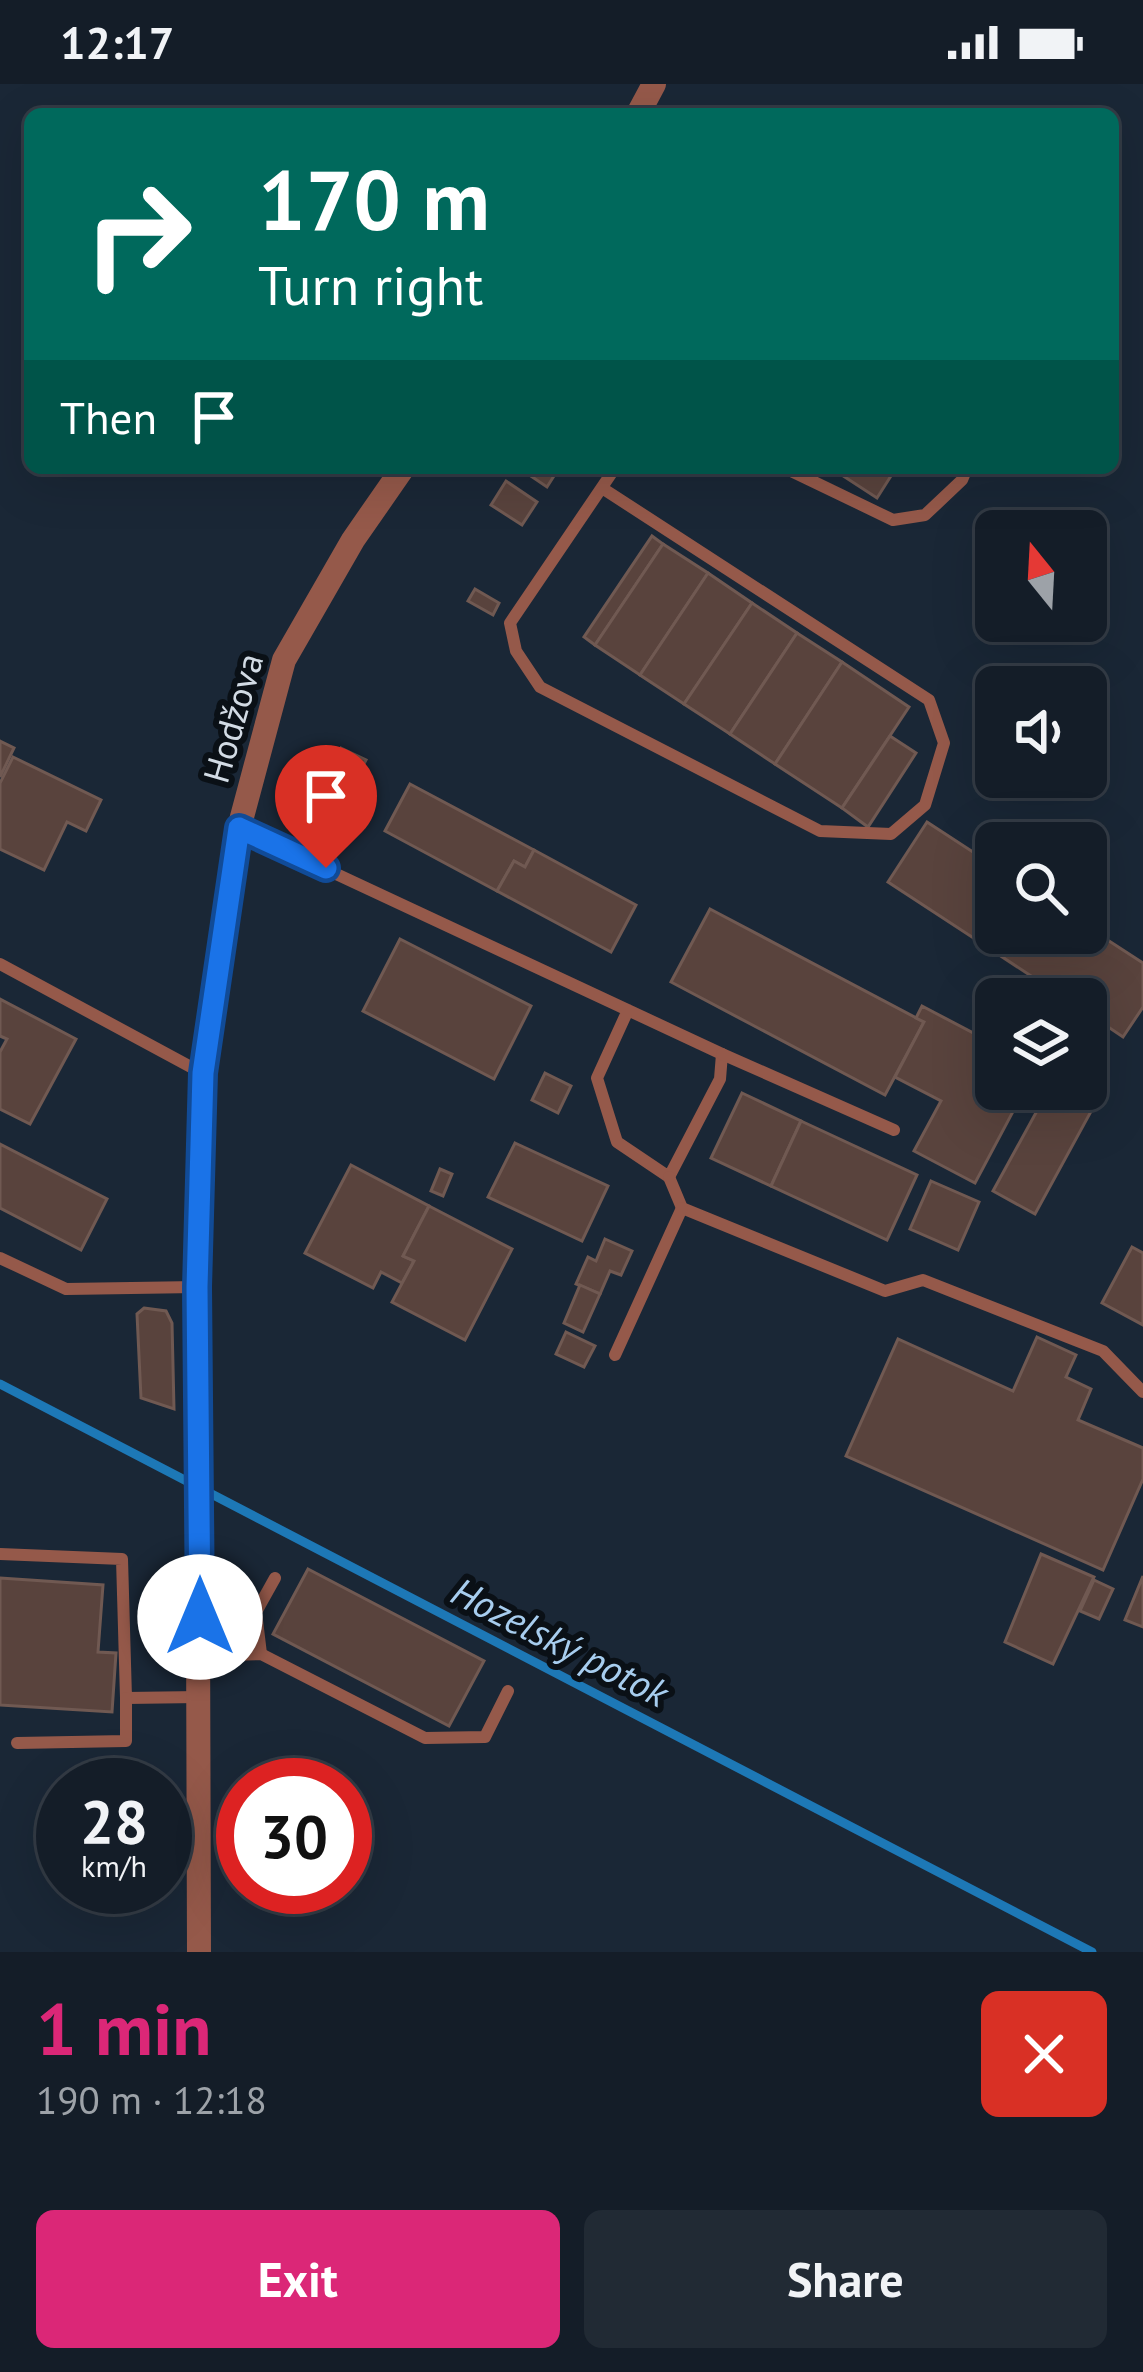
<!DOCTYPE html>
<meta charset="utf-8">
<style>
body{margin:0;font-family:"PT Sans",sans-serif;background:#212a34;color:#f1f3f6;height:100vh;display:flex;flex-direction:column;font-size:45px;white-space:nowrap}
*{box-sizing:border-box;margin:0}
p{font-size:39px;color:#9da2a8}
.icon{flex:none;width:66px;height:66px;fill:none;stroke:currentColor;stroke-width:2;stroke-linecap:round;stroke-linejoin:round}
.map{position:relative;height:1868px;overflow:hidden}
.sheet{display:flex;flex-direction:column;background:#141d28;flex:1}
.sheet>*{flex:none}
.guide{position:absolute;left:24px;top:24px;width:1095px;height:366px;border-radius:18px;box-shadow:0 12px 48px #0002,0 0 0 3px #333b45;background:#00695c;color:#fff;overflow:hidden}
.needle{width:78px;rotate:342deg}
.buttons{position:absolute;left:975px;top:426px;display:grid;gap:24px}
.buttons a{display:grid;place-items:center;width:132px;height:132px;border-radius:18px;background:#141d28;box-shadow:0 12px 48px #0002,0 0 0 3px #333b45;font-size:60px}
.speed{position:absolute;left:36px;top:1674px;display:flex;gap:24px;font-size:60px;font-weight:700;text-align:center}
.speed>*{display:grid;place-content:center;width:156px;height:156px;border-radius:50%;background:#141d28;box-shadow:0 12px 48px #0002,0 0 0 3px #333b45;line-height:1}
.speed small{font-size:30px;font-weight:400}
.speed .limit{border:18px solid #d22;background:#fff;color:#111}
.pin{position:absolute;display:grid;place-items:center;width:102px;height:102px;color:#fff;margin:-123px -51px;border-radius:50% 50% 50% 0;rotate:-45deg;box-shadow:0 0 12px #0007}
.pin .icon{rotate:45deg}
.me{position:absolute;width:132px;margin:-66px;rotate:0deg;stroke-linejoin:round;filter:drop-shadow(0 0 9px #0008)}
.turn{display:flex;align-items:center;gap:42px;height:252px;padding:0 36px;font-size:54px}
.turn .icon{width:156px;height:156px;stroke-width:2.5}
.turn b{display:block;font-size:84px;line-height:102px}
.then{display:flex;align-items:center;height:114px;padding:0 36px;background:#0003;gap:24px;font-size:45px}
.round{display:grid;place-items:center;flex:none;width:126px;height:126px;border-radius:18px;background:#212a34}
.overview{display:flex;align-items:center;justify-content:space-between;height:204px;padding:0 36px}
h1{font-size:72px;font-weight:700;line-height:90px;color:#db2777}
.button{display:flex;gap:24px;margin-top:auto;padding:24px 36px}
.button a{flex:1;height:138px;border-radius:18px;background:#db2777;color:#fff;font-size:48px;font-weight:700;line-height:138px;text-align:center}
.button a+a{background:#212a34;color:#f1f3f6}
.status{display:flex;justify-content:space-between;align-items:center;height:84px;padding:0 60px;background:#141d28;direction:ltr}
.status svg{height:33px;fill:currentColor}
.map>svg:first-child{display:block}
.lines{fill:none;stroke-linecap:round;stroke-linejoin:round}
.stream{stroke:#1d78b6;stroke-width:9}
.building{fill:#59433d;stroke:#705952;stroke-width:3}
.lane{stroke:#95594a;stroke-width:12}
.street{stroke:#95594a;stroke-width:24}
.route-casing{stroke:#114b97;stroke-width:30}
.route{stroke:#1a73e8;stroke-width:21}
.labels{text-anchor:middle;stroke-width:12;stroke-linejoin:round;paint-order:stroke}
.street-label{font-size:36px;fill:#d2dbe4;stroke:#0a1016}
.water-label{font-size:39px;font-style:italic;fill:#a7cdee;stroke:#0a1016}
</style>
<div class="status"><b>12:17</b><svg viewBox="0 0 49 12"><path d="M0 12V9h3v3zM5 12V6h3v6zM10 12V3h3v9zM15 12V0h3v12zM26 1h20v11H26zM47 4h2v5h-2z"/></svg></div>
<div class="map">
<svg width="1143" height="1868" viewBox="0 0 1143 1868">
<rect width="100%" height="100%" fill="#1a2736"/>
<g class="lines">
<!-- stream -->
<path class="stream" d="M0,1300L1092,1868"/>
</g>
<!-- building -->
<g class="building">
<path d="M519,384H559L547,403Z"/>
<path d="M831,384H896L877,414Z"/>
<path d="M506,397L537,418L522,441L491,421Z"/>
<path d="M652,452L663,460L595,561L584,553Z"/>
<path d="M663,460L708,489L640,591L595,561Z"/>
<path d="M708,489L752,519L684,620L640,591Z"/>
<path d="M475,505L499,519L493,531L468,517Z"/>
<path d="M752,519L797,549L730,650L684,620Z"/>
<path d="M797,549L842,578L775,680L730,650Z"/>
<path d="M842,578L909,623L842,724L775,680Z"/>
<path d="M890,652L916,669L868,743L842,724Z"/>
<path d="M0,657L14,664L0,693Z"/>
<path d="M341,664L366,676L349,708L325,696Z"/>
<path d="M13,673L101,716L86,747L67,738L44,786L0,765V699Z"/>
<path d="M410,700L534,766L525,783L514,777L497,807L385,747Z"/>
<path d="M927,738L996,783V827L978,857L888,798Z"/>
<path d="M534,766L636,821L611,868L497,807L514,777L525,783Z"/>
<path d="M710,825L924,938L885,1011L671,898Z"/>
<path d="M996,827V849H1086V842L1143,879V923L1123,953L1086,928V915H1066L978,857Z"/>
<path d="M400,855L531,922L494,995L363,927Z"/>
<path d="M0,915L76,955L30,1040L0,1025V968L7,955L0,952Z"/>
<path d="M922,922L996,961V1005H1025L975,1099L914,1067L941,1017L895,993L924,938L916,934Z"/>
<path d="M545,989L571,1002L558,1029L532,1016Z"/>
<path d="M1086,1004L1100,1011L1035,1130L993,1107L1049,1005Z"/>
<path d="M742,1009L801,1037L771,1102L711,1074Z"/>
<path d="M801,1037L917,1091L887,1156L771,1102Z"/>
<path d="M515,1059L608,1102L582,1157L488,1113Z"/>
<path d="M0,1060L107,1115L81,1166L0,1124Z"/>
<path d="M351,1081L429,1122L403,1172L414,1177L402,1199L381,1188L373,1204L305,1169Z"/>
<path d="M440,1085L452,1090L443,1112L431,1107Z"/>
<path d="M931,1097L979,1118L958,1166L910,1145Z"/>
<path d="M429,1122L512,1165L465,1256L392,1218L414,1177L403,1172Z"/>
<path d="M605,1155L632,1167L621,1191L610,1187L600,1210L576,1200L588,1173L596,1177Z"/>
<path d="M1132,1163L1143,1169V1241L1102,1219Z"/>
<path d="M580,1201L600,1210L583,1248L564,1239Z"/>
<path d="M144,1224L166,1227L172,1239L174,1325L141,1314L137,1230Z"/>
<path d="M566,1248L595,1262L584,1283L556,1270Z"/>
<path d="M1037,1253L1076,1271L1066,1293L1091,1305L1078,1336L1143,1364V1395L1103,1486L846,1372L898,1255L1013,1307Z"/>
<path d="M1041,1470L1094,1493L1053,1580L1005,1558Z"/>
<path d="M308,1485L484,1577L449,1642L273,1550Z"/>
<path d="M1143,1492V1543L1125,1536Z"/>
<path d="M0,1494L103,1501L98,1568L116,1569L112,1628L0,1621Z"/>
<path d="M1094,1496L1113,1505L1099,1535L1080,1527Z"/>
</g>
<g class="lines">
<!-- lane -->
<g class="lane">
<path d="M785,384L893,436L925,431L962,396L967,384"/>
<path d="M602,404L929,616L944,659L925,721L891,750L820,747L540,603L516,567L510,539L615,384"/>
<path d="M240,745L722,970L720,995L669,1093L617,1058L597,994L628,926"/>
<path d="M0,880L202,989"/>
<path d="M722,970L894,1046"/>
<path d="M669,1093L682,1124L885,1207L923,1196L1103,1267L1143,1308"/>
<path d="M0,1174L66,1205L197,1203"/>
<path d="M615,1271L682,1124"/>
<path d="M0,1470L122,1475L126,1614L199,1613"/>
<path d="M261,1570L256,1528L275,1494"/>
<path d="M200,1572L261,1570L425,1654L485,1653L508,1607"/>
<path d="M17,1659L126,1657V1614"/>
</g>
<!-- street -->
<g class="street">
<path d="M638,30L654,0"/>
<path d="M199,1868L197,1203L203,989L239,744L284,576L353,456L403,384"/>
</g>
</g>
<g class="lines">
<defs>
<path id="route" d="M200,1533L197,1203L203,989L239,744L326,784"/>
</defs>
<!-- route casing -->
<use href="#route" class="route-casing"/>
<!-- route -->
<use href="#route" class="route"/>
</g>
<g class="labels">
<!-- street labels -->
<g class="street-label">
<text transform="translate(233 634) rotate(-74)" y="13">Hodžova</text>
</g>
<!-- water labels -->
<g class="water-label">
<text transform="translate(560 1558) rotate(27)" y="14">Hozelský potok</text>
</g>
</g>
</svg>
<div class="buttons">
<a><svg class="needle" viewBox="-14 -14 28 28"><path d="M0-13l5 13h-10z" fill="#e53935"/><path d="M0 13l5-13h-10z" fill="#9da2a8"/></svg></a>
<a><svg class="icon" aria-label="sound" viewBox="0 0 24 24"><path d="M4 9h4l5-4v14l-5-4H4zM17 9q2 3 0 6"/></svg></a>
<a><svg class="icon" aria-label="search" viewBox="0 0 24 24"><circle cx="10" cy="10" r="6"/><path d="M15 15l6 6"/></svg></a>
<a><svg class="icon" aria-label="layers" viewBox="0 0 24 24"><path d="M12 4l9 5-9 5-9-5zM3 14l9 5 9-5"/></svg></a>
</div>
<div class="speed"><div>28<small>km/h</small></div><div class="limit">30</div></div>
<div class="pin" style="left:326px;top:784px;background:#d93025"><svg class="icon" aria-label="arrive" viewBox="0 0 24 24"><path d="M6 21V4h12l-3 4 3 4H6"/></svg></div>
<svg class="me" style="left:200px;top:1533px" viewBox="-20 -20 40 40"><circle r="19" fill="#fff"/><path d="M0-13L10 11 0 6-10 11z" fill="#1a73e8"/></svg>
<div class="guide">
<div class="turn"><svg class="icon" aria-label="right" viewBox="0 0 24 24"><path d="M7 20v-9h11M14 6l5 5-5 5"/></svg><div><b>170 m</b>Turn right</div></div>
<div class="then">Then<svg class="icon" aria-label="arrive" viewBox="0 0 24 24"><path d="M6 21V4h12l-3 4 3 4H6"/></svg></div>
</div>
</div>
<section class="sheet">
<div class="overview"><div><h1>1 min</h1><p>190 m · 12:18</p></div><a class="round" style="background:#d93025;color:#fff"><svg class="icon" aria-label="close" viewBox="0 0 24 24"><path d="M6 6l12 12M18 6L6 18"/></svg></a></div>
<div class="button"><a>Exit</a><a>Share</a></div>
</section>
